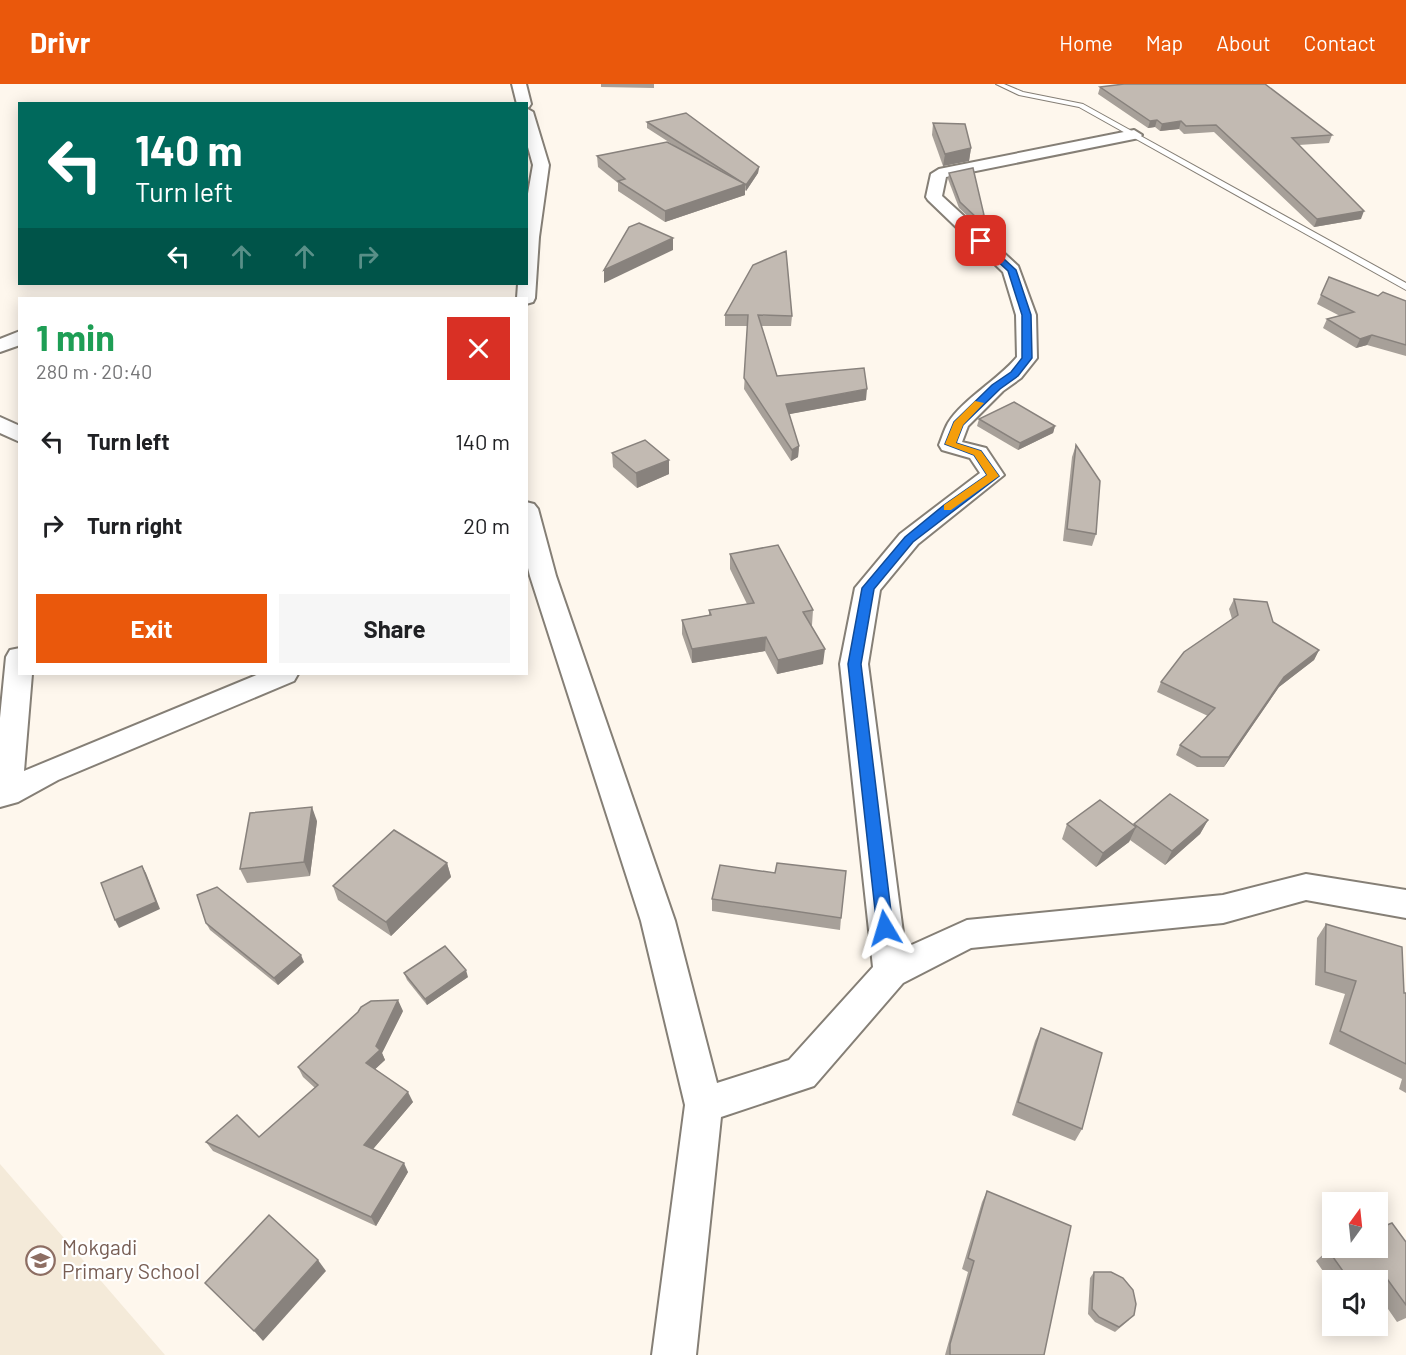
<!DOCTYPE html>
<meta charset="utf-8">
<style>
body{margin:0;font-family:Barlow,sans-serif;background:#f6f6f6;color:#202124;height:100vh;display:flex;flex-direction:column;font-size:22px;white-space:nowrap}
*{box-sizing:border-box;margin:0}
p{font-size:20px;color:#757577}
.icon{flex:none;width:33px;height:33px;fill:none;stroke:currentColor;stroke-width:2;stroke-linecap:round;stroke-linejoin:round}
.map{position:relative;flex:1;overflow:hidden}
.side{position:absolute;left:18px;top:213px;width:510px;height:378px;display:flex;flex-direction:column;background:#fff;border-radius:0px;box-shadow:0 3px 15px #0003}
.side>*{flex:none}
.top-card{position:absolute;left:18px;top:18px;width:510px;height:183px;border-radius:0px;box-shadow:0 3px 15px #0003;background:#00695c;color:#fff;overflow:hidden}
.needle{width:39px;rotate:15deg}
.controls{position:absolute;left:1322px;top:1108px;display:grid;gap:12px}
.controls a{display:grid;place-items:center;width:66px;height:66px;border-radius:0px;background:#fff;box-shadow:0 3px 15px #0003;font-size:30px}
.pin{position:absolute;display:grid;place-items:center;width:51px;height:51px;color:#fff;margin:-26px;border-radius:12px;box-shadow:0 3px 9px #0006}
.me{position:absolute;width:66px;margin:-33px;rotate:353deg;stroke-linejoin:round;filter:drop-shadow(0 0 4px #0008)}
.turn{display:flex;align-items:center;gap:21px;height:126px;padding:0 18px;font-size:27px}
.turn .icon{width:78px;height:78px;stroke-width:2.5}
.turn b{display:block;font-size:42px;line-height:51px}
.lanes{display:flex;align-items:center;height:57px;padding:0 18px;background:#0003;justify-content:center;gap:30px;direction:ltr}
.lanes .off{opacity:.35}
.round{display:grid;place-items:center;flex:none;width:63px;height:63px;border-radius:0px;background:#f6f6f6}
.summary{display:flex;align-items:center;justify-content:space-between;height:102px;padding:0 18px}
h1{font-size:36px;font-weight:700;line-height:45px;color:#1e9e55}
.button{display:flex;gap:12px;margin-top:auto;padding:12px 18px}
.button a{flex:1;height:69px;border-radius:0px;background:#ea580c;color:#fff;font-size:24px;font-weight:700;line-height:69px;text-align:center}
.button a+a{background:#f6f6f6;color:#202124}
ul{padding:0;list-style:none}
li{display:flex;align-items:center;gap:18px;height:84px;padding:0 18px}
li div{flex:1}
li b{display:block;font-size:22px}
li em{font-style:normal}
header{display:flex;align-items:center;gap:36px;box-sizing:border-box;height:84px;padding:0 30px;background:#ea580c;color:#fff}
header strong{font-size:28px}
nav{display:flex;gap:33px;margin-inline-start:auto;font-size:21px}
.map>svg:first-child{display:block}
.built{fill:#f4ead9}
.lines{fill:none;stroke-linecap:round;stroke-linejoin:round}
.lane-casing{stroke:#857f76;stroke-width:2}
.street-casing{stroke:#857f76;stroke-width:4}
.lane{fill:#fff;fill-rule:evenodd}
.street{fill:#fff;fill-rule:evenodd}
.wall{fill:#a7a099}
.shaded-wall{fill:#88827d}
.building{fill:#c2bab2;stroke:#88827d;stroke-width:1.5}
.route{fill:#1a73e8;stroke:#114b97;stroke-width:1.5}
.slow{fill:#f59e0b}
.labels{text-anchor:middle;stroke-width:4.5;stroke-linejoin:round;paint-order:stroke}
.near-education-label{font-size:21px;fill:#785e54;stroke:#fff;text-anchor:start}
</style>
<header>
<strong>Drivr</strong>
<nav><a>Home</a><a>Map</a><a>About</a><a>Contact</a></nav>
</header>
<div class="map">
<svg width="1406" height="1271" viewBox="0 0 1406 1271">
<rect width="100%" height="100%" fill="#fef7ed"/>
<!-- built -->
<path class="built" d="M0,1080L165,1271H166H0Z"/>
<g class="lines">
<defs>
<path id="lane" d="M996,0H1004L1023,8L1083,20L1406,199V206L1079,23L1019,11Z"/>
<g id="street">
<path d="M512,0H526L531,20L529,23L526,24V20H517Z"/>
<path d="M526,24L533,28L549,81L539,153L535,214L533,218L526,220V214H517L518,200H526V121L533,81L526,56Z"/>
<path d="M1134,46L1142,51L1139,54L946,93L942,112L1018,182L1036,231L1037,274L1021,294L1003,307L968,342L962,358L986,364L1004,391L918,460L880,506L868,580L905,864L967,836L1223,811L1306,790L1406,806V834L1306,816L1223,839L971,864L903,899L814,1002L721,1033L696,1271H652L685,1021L641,837L530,492L526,476V418L534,420L538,425L556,492L675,837L717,999L789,976L873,883L840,580L855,504L900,450L980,389L970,374L942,366L939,361C942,354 944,346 948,339C962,316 999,295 1017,273L1016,231L1003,188L928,116L926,113L931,90L939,85Z"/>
<path d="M20,247V261L0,268V255Z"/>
<path d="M0,333L20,342V358L0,349Z"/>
<path d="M20,564V590H32L24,687L259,590H298L294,597L58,696L18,718L0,723V634L6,573L10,566Z"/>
</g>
</defs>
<!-- lane casing -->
<use href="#lane" class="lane-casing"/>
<!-- street casing -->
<use href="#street" class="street-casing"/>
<!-- lane -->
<use href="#lane" class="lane"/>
<!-- street -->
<use href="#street" class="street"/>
</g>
<!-- wall -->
<g class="wall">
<path d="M601,0H654V4L601,3Z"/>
<path d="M1100,3L1332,51L1329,59L1299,61L1361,135L1314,143L1214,48L1184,50L1179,45L1160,47L1155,43L1148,44L1098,10Z"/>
<path d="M647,38L759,83L758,89L746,107L745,106V111L665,138L618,107V99L598,83L597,72L675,62L647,44Z"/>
<path d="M933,39L971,64L969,77L943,82L932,51Z"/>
<path d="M949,89L984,131L983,138L976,140L959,124L948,95Z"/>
<path d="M1329,193L1378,212L1406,217V272L1367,261L1356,264L1323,244L1327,235L1340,232L1317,220Z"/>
<path d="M725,231L792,232L791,242H761L777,292L866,316L789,330L799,362L798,373L791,377L744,305L748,242H725Z"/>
<path d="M979,335L1055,342L1053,349L1018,366L977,342Z"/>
<path d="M1076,361L1096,450L1092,462L1063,457L1072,373Z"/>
<path d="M612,369L669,390L637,404L613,383Z"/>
<path d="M730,470L813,526L812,541H811L823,580L777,590L765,567L692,579L682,550V536L709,531V526L747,520L730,485Z"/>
<path d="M1234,515L1319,566L1314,576L1279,603L1224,683H1197L1176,671L1180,661L1208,632L1157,608L1161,598L1232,535L1229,525Z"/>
<path d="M1208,736L1200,750L1165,781L1130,756L1129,758L1096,783L1062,755L1067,740L1133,742L1134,740Z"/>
<path d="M317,737L310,792L247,799L240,785Z"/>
<path d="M447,779L451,793L391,852L338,816L333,802Z"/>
<path d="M775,789L841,834L840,846L712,827V815Z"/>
<path d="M206,839L304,878L278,901L210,846Z"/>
<path d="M1326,840L1404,909H1406V1009L1399,1005L1402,995L1329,960L1345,910L1315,901L1317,854Z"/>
<path d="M404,889L468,893L427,921L407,896Z"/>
<path d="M403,927L382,969L385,976L375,985L413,1018L373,1065L408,1088L376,1142L213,1067L206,1058L259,1053L315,1004L303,993L298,983Z"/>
<path d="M1041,944L1082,1045L1075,1057L1012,1031L1035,957Z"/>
<path d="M987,1107L1044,1271H945L968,1188L962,1185L982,1118Z"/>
<path d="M1406,1158V1234L1397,1238L1377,1209V1197H1332V1200L1316,1177L1328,1166Z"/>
<path d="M1094,1188L1129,1236L1115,1248L1095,1238L1088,1230L1090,1194Z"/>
</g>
<!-- shaded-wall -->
<g class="shaded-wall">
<path d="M1157,36L1155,43L1148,44L1150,37Z"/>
<path d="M1181,37L1179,45L1160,47L1162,40Z"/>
<path d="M971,64L969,77L943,82L945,70Z"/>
<path d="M759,83L758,89L746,107V101Z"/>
<path d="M745,100V111L665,138V127Z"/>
<path d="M1364,127L1361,135L1314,143L1317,135Z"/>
<path d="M984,131L983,138L976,140L977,134Z"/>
<path d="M673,154V166L604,199V186Z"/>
<path d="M1372,251L1367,261L1356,264L1360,255Z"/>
<path d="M867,305L866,316L785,331L786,320Z"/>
<path d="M1055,342L1053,349L1018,366L1020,359Z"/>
<path d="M799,362L798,373L791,377L792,366Z"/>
<path d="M669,376V390L637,404L636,389Z"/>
<path d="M766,553L765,567L692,579V565Z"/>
<path d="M825,565L823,580L777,590L778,576Z"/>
<path d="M1319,566L1314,576L1279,603L1224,683L1229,673L1284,593Z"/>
<path d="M312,723L317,737L310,792L304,778Z"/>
<path d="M1208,736L1200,750L1165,781L1172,767Z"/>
<path d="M1136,743L1129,758L1096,783L1103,769Z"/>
<path d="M447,779L451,793L391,852L386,838Z"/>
<path d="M142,782L146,789L160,825L119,844L115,836Z"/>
<path d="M301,871L304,878L278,901L274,894Z"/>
<path d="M466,886L468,893L427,921L425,915Z"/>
<path d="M398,916L403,927L382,969L385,976L370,990L366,979Z"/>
<path d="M408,1008L413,1018L368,1071L364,1061Z"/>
<path d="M404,1079L408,1088L376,1142L371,1133Z"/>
<path d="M318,1176L326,1187L263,1257L254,1247Z"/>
</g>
<!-- building -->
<g class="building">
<path d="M1124,0H1265L1332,51L1292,54L1364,127L1317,135L1216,41L1186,42L1181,37L1162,40L1157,36L1150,37L1100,3Z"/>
<path d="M686,29L759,83L746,101L647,38Z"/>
<path d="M933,39L965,40L971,64L945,70Z"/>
<path d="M667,58L745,100L665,127L618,97L625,95L597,72Z"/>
<path d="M973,84L984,131L977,134L960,118L949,89Z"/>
<path d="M639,139L673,154L604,186L629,143Z"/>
<path d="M786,167L792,232L758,231L777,292L864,284L867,305L786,320L799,362L792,366L744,294L748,231H725L753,181Z"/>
<path d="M1329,193L1378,212L1383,208L1406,217V261L1372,251L1360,255L1327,235L1354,228L1321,211Z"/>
<path d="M1014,318L1055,342L1020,359L979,335Z"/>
<path d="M645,356L669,376L636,389L612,369Z"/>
<path d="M1076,361L1100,397L1096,450L1067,445Z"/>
<path d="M778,461L813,526L803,528L825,565L778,576L766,553L692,565L682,536L711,531L709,526L754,519L730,470Z"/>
<path d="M1234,515L1267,518L1273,538L1319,566L1284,593L1229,673H1201L1180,661L1215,624L1161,598L1184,568L1238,531Z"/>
<path d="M1170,710L1208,736L1172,767L1134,740Z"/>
<path d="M1100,716L1136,743L1103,769L1067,740Z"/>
<path d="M312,723L304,778L240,785L250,729Z"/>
<path d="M394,746L447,779L386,838L333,802Z"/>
<path d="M777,779L846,787L841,834L712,815L720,781L775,789Z"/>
<path d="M142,782L156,818L115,836L101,799Z"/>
<path d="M217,803L301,871L274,894L206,839L197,811Z"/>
<path d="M1326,840L1402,863L1404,909H1406V980L1340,947L1356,897L1325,888Z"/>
<path d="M445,862L466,886L425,915L404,889Z"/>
<path d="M398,916L376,962L380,966L366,979L408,1008L364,1061L404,1079L371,1133L206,1058L237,1031L259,1053L318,1001L298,983L358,928L361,923L371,917Z"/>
<path d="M1041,944L1102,969L1082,1045L1018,1018Z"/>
<path d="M987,1107L1071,1142L1044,1271H950V1260L974,1177L968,1174Z"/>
<path d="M269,1131L318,1176L254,1247L205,1199Z"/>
<path d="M1392,1139L1406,1158V1221L1385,1192L1373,1197H1350L1328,1166L1333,1164H1377V1145Z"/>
<path d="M1094,1188H1111L1123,1194L1133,1206L1136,1220L1134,1231L1119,1243L1099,1233L1092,1225Z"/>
</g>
<!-- route -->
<path class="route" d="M981,154L1016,186L1031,231L1032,274L1018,292L1000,305L963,341L956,359L981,367L999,392L913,458L874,505L861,580L893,844L891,849L885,851L879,849L877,844L848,580L862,504L905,453L944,421L987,391L974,371L945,360L954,338L992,301L1011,288L1022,274V231L1008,187L978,159L976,157Z"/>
<!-- slow -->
<path class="slow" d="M975,317L984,319L963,341L956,359L981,367L999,392L951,426H944V421L987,391L974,371L945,360L954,338Z"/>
<!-- icons -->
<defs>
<symbol id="school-ring" viewBox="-11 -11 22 22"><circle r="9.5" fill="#fff" stroke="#8d6e63" stroke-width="1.5"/><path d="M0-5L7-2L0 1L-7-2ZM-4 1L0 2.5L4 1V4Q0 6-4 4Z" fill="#8d6e63"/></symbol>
</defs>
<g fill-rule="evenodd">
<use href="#school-ring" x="24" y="1160" width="33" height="33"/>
</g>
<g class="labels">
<!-- near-education labels -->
<g class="near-education-label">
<text x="62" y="1171">Mokgadi<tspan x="62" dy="24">Primary School</tspan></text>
</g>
</g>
</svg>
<div class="controls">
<a><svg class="needle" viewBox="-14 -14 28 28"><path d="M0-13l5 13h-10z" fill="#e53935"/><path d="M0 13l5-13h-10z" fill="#757577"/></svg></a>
<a><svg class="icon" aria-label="sound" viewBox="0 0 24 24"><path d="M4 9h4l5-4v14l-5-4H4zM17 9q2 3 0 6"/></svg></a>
</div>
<div class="pin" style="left:981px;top:157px;background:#d93025"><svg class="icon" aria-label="arrive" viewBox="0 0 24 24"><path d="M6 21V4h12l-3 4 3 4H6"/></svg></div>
<svg class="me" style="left:885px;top:844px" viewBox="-20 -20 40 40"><path d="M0-17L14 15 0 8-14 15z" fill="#1a73e8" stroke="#fff" stroke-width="4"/></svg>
<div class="top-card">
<div class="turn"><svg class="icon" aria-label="left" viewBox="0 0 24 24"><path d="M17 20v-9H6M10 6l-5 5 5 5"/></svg><div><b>140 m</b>Turn left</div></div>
<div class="lanes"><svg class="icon" aria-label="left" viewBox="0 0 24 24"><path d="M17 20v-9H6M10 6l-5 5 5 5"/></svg><svg class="icon off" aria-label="ahead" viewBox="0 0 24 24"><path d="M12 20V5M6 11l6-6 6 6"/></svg><svg class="icon off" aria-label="ahead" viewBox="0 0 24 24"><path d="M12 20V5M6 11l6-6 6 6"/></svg><svg class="icon off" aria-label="right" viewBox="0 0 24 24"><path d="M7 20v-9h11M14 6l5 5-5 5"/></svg></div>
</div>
<section class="side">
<div class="summary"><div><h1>1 min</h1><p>280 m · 20:40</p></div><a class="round" style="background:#d93025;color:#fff"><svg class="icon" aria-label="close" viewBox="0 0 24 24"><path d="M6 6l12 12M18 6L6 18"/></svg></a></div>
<ul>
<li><svg class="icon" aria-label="left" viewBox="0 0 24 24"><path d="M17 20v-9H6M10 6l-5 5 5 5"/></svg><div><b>Turn left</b></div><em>140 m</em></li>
<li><svg class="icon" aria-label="right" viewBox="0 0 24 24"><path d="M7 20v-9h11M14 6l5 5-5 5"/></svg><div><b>Turn right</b></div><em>20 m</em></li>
</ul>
<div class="button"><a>Exit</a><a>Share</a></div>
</section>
</div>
